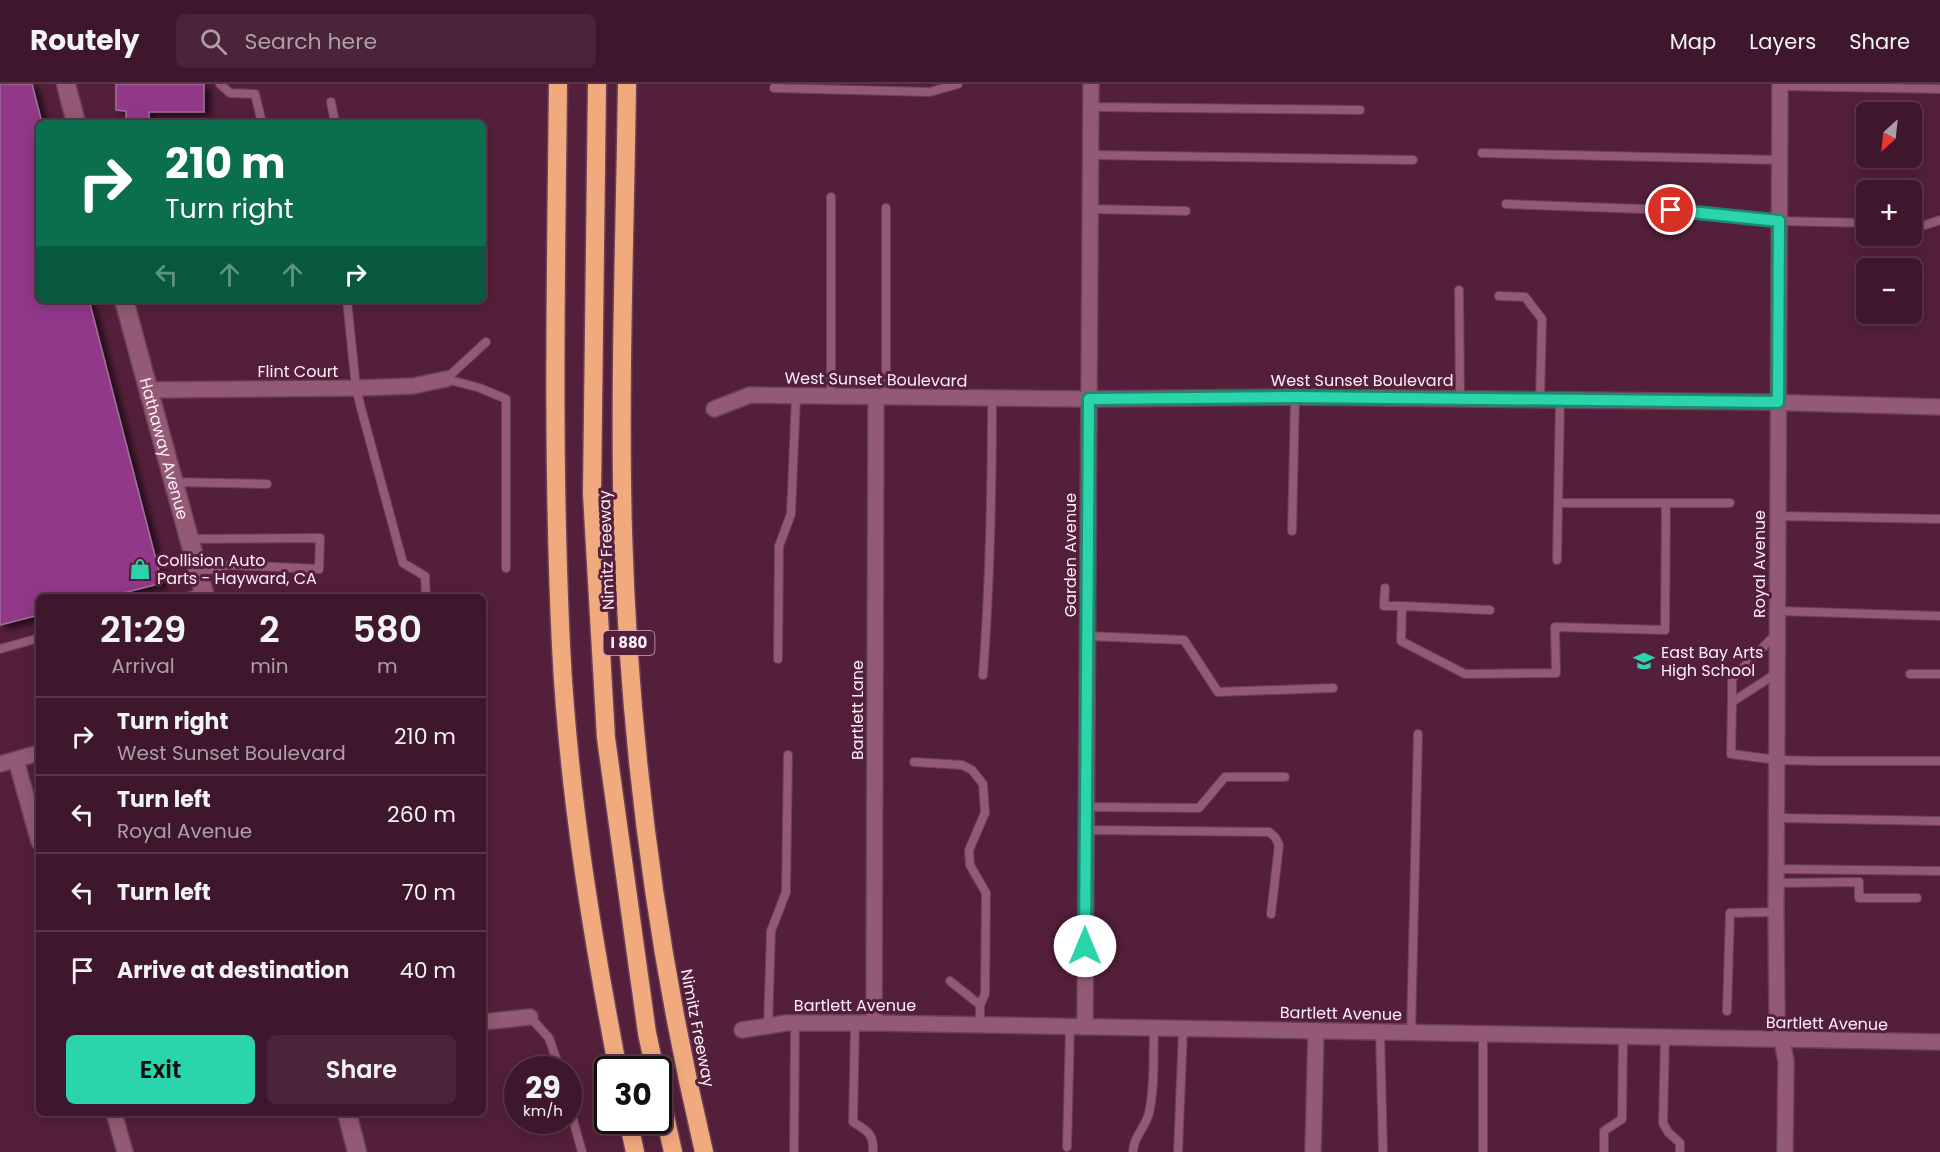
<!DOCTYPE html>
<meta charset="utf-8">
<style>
body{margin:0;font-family:Poppins,sans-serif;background:#4a2438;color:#f1f3f6;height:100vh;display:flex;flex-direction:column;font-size:22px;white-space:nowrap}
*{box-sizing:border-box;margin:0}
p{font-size:20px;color:#ad9fa9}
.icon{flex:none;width:33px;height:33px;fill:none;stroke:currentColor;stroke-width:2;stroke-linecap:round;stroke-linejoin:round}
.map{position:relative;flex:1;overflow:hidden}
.drawer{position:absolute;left:36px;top:510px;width:450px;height:522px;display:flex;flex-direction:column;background:#3f172c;border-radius:9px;box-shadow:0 3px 15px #0003,0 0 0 2px #583648}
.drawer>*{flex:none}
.guide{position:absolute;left:36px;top:36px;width:450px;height:183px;border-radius:9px;box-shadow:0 3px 15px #0003,0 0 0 2px #583648;background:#0b6e4f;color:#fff;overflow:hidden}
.needle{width:39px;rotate:207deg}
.tools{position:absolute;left:1856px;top:18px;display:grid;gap:12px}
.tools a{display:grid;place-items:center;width:66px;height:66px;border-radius:9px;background:#3f172c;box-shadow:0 3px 15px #0003,0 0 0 2px #583648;font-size:30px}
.speed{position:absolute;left:504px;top:972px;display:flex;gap:12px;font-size:30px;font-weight:700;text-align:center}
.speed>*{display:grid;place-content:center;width:78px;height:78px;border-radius:50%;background:#3f172c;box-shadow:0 3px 15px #0003,0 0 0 2px #583648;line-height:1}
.speed small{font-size:15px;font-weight:400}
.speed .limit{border:3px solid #111;border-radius:9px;background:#fff;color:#111}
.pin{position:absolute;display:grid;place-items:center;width:51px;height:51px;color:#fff;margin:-26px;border:3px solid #fff;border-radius:50%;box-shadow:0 2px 6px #0007}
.me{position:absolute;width:66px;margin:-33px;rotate:0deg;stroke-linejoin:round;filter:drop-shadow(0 0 4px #0008)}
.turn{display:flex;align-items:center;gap:21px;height:126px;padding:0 30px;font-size:27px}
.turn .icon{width:78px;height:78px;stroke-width:2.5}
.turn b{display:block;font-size:42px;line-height:51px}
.lanes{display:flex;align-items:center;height:57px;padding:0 30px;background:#0003;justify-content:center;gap:30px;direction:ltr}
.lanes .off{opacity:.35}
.eta{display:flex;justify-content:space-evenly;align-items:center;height:102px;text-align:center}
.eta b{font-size:36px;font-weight:600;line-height:42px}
.action{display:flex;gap:12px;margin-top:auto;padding:12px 30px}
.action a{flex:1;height:69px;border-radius:9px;background:#2bd5ac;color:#111;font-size:24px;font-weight:600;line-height:69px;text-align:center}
.action a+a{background:#4a2438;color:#f1f3f6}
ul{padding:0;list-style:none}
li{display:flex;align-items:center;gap:18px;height:78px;padding:0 30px;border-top:2px solid #583648}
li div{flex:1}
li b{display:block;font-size:22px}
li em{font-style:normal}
header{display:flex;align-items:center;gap:36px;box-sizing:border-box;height:84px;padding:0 30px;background:#3f172c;border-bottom:2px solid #583648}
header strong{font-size:28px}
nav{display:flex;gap:33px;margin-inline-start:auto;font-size:21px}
.search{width:420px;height:54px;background:#4a2438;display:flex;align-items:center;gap:15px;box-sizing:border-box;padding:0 21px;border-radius:9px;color:#ad9fa9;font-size:22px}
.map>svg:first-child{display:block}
.building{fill:#913889;stroke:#a06f9a;stroke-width:1.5;filter:url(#shadow)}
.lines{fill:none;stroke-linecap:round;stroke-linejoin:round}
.lane-casing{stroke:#6a4158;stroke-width:10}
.street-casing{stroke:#6a4158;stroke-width:18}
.secondary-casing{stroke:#6a4158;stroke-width:21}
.highway-casing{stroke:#6a4158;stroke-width:21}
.lane{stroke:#945974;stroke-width:8}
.street{stroke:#945974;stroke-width:15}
.secondary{stroke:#945974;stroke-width:18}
.highway{stroke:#f1a97e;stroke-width:18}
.route-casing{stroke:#1c8a70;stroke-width:15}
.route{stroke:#2bd5ac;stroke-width:10}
.labels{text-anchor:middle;stroke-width:6;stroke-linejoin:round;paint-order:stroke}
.shield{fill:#541f3a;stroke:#cab0bc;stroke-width:1.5}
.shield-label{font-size:15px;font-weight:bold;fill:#fceef4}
.street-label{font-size:16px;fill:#fceef4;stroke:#541f3a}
.poi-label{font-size:16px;fill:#fceef4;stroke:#541f3a;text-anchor:start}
</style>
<header>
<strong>Routely</strong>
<div class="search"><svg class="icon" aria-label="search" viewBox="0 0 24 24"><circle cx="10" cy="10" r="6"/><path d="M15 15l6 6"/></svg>Search here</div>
<nav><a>Map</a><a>Layers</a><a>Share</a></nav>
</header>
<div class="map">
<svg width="1940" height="1068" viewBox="0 0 1940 1068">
<defs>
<filter id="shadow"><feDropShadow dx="6" dy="4" stdDeviation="3" flood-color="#0009"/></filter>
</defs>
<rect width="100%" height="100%" fill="#541f3a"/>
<!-- building -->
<g class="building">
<path d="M0,0H32L42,39H39V216H89L162,499L108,513H39V531L0,541Z"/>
<path d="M116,0H204V28H149V39H126V27L116,26Z"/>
</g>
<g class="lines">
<defs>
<g id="lane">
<path d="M220,0L230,9L255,10L262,39"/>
<path d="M1780,2L1940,5"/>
<path d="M774,4L930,8L958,0"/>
<path d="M331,18L335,39"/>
<path d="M1091,23L1360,26"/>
<path d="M1482,69L1779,76"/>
<path d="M1091,71L1413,76"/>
<path d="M1506,120L1671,126L1779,137L1866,139"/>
<path d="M886,124V313"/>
<path d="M1090,125L1186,127"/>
<path d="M1911,140L1925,141L1940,136"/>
<path d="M1459,206L1460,314"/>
<path d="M1499,212L1525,213L1542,235L1540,315"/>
<path d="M347,216L356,304L361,324L403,479L425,492L426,513"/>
<path d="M446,295L480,304L506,315V484"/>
<path d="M446,295L486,258"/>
<path d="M831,312V113"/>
<path d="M174,398L267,400"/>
<path d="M1558,419H1730"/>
<path d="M1777,432L1940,435"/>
<path d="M1292,447L1295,313"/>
<path d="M190,455L320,454L319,485L229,481L199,489"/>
<path d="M1557,476L1560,315"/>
<path d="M1385,504L1384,522H1402"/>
<path d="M186,513L203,508"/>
<path d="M1490,526L1402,522L1401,557L1465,590L1556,589L1555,543L1665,546L1666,419"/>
<path d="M1777,527L1940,532"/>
<path d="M1087,552L1184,556L1218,608L1333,604"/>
<path d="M0,565L39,554"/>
<path d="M778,575L779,462L791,430L796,312"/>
<path d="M1777,589L1732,618L1731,670L1777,676L1818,677H1940"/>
<path d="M1910,590H1940"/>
<path d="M983,591C990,498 992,407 992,314"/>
<path d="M1732,618V595L1776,550"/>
<path d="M914,678L962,681L972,686L983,700L985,729L969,766L970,781L986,809L985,910L980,921V941"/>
<path d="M1086,723L1199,724L1225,693H1285"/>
<path d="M1777,734L1940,737"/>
<path d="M1086,746L1269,748L1275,753L1279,761L1271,830"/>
<path d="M1776,785L1940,787"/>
<path d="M1776,799L1859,798V814H1917"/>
<path d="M950,897L980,921"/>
<path d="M1727,927L1730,829L1776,828"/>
<path d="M530,933L549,954L560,986"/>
<path d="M855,939L853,1038C867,1047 874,1049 873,1068"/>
<path d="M768,943L771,847L786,808L788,671"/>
<path d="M1380,948L1383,1068"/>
<path d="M1411,949L1418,650"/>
<path d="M1665,953L1663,1039L1668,1048L1680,1059V1068"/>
<path d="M568,1018L582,1068"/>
<path d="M1067,1063L1070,942"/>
<path d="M794,1068L795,939"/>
<path d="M1133,1068C1134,1051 1145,1045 1149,1029C1155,1002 1153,972 1154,944"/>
<path d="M1178,1068L1183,945"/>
<path d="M1483,1068V950"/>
<path d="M1604,1068V1047L1622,1035L1623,953"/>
</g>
<g id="street">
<path d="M1780,0L1776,828L1777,931L1786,977L1785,1068"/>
<path d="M149,306L356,304L413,302L446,295"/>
<path d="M714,325L750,311L1089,315L1295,313L1761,318L1940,323"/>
<path d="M16,676L39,758"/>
<path d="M0,680L39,669"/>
<path d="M483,938L530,933"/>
<path d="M874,939L876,313"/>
<path d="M1085,943L1091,0"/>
<path d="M742,946L786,939H874L1940,958"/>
<path d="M114,1029L125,1068"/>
<path d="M1313,1068L1316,947"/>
</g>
<g id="secondary">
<path d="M66,0L76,39"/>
<path id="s1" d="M124,216L205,513"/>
<path d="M347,1029L357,1068"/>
</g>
<g id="highway">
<path d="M558,0C556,187 552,375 561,562C568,704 591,846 618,986"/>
<path d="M597,0L592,410L606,654L647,949L655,986"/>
<path d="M627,0C625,149 619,299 623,448C629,656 656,865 704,1068"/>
<path d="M658,1001L673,1068"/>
<path d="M628,1036L635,1068"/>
</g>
</defs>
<!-- lane casing -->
<use href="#lane" class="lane-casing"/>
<!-- street casing -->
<use href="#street" class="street-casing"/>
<!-- secondary casing -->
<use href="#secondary" class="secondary-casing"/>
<!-- highway casing -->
<use href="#highway" class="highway-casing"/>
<!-- lane -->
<use href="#lane" class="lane"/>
<!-- street -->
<use href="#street" class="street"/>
<!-- secondary -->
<use href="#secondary" class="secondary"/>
<!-- highway -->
<use href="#highway" class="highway"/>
</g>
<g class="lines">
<defs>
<path id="route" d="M1085,862L1089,315L1295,313L1778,318L1779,137L1671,126"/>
</defs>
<!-- route casing -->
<use href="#route" class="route-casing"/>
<!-- route -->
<use href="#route" class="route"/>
</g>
<!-- icons -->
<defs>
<symbol id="shop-bare" viewBox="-9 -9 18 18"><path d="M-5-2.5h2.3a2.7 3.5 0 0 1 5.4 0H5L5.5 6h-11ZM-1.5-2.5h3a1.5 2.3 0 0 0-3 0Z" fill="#2bd5ac" stroke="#541f3a" stroke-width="2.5" paint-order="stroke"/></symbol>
<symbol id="school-bare" viewBox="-9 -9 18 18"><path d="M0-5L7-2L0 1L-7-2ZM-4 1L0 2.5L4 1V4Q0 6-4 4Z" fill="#2bd5ac" stroke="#541f3a" stroke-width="2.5" paint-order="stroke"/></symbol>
</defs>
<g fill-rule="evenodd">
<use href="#shop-bare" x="125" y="470" width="30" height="30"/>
<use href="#school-bare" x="1629" y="562" width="30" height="30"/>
</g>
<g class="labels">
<!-- shield labels -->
<rect class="shield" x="603.5" y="547" width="51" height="24" rx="4.5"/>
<g class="shield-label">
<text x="629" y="564">I 880</text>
</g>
<!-- street labels -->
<g class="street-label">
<text x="298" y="293">Flint Court</text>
<text transform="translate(876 295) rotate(1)" y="6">West Sunset Boulevard</text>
<text x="1362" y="302">West Sunset Boulevard</text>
<text dy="6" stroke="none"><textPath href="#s1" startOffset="154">Hathaway Avenue</textPath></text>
<text transform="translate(606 466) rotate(-92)" y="6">Nimitz Freeway</text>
<text transform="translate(1070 471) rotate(-90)" y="6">Garden Avenue</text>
<text transform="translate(1759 480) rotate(-90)" y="6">Royal Avenue</text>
<text transform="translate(857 626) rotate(-90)" y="6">Bartlett Lane</text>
<text x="855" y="927">Bartlett Avenue</text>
<text transform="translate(1341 929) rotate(1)" y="6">Bartlett Avenue</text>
<text transform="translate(1827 939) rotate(1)" y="6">Bartlett Avenue</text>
<text transform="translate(698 944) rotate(79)" y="6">Nimitz Freeway</text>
</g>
<!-- poi labels -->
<g class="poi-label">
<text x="157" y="482">Collision Auto<tspan x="157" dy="18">Parts - Hayward, CA</tspan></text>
<text x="1661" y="574">East Bay Arts<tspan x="1661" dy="18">High School</tspan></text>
</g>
</g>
</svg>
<div class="tools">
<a><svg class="needle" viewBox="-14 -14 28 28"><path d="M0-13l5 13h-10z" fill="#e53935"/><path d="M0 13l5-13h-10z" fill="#ad9fa9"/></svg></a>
<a>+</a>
<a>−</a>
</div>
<div class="speed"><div>29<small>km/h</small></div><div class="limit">30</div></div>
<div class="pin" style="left:1671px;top:126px;background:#d93025"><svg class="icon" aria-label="arrive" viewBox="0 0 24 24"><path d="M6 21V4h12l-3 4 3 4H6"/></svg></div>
<svg class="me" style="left:1085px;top:862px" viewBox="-20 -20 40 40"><circle r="19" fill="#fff"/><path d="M0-13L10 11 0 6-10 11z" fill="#2bd5ac"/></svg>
<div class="guide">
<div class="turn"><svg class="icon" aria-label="right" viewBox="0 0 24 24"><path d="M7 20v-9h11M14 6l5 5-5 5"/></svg><div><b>210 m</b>Turn right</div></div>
<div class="lanes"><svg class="icon off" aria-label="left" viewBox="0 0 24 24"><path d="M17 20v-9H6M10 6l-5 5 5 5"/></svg><svg class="icon off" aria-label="ahead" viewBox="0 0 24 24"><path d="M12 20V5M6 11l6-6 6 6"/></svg><svg class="icon off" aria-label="ahead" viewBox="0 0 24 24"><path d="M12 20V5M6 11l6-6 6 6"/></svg><svg class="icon" aria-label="right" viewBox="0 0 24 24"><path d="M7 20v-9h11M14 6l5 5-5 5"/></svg></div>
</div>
<section class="drawer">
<div class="eta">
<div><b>21:29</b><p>Arrival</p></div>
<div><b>2</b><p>min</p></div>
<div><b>580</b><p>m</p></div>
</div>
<ul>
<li><svg class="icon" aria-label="right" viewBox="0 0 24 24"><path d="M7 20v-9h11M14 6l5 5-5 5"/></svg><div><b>Turn right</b><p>West Sunset Boulevard</p></div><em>210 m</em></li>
<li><svg class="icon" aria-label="left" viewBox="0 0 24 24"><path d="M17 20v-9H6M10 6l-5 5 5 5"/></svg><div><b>Turn left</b><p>Royal Avenue</p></div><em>260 m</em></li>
<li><svg class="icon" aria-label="left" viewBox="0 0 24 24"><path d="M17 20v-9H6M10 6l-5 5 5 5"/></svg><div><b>Turn left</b></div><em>70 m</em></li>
<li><svg class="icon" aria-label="arrive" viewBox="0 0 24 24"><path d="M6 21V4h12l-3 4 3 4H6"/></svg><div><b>Arrive at destination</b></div><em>40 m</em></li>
</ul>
<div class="action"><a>Exit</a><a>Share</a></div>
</section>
</div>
